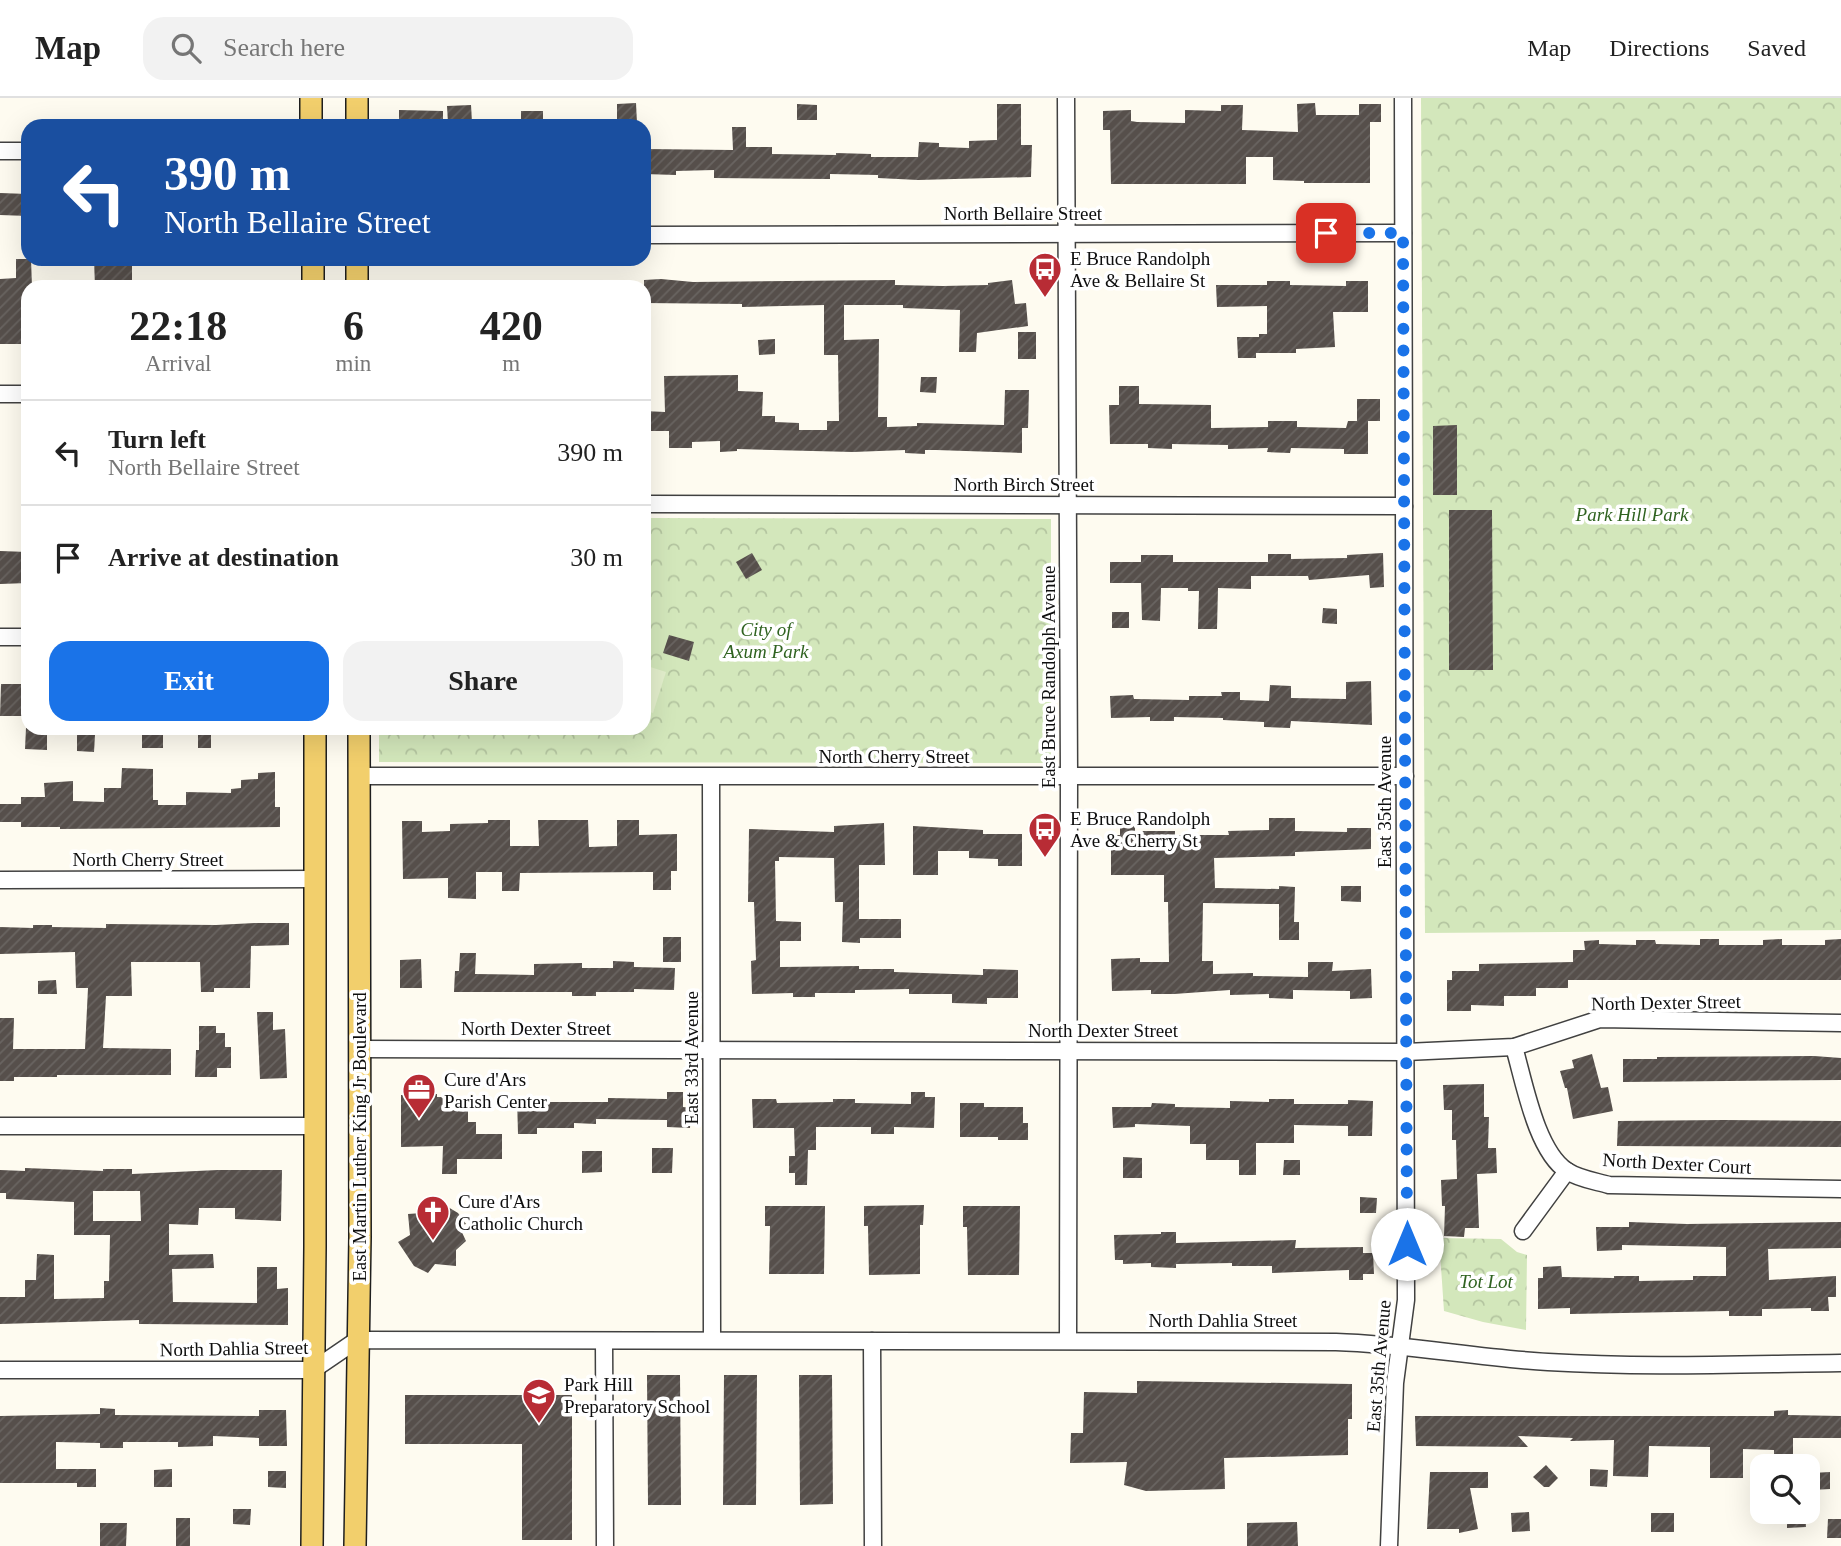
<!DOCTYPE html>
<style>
body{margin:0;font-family:"Times New Roman",serif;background:#f2f2f2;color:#222;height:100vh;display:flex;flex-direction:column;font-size:26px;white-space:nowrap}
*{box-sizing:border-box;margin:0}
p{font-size:23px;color:#767676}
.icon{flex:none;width:38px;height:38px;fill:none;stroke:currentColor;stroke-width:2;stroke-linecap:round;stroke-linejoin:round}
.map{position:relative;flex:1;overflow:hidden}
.sheet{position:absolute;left:21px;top:182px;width:630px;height:455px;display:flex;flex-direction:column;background:#fff;border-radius:21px;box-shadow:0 7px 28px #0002}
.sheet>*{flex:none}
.hud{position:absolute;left:21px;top:21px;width:630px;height:147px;border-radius:21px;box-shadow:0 7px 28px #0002;background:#1a4fa0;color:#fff;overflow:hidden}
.fabs{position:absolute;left:1750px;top:1356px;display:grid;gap:14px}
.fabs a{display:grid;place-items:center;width:70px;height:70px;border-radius:14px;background:#fff;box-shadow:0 7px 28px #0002;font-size:35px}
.pin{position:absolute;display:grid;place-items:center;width:60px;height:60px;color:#fff;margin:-30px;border-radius:14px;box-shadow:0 4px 10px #0006}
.me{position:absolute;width:77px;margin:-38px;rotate:0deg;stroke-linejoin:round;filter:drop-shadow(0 0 5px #0008)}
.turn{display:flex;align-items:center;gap:24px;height:147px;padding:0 28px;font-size:32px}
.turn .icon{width:91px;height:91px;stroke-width:2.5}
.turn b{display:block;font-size:49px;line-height:60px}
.eta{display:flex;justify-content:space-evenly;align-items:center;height:119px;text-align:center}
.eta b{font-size:42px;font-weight:700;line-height:49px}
.button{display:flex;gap:14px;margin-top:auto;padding:14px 28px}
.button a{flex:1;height:80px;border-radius:21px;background:#1a73e8;color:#fff;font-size:28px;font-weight:700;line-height:80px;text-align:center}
.button a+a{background:#f2f2f2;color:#222}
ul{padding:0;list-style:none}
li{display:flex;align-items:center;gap:21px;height:105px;padding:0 28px;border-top:2px solid #e0e0e0}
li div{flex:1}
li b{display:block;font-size:26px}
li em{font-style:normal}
header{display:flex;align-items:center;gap:42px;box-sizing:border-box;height:98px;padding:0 35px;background:#fff;border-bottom:2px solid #e0e0e0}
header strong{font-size:33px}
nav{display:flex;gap:38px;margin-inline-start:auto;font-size:24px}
.search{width:490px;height:63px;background:#f2f2f2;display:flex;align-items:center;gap:18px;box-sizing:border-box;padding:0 24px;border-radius:21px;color:#767676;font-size:26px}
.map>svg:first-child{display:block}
.park{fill:url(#park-crowns)}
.pitch{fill:#e3efcc}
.building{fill:url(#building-hatch);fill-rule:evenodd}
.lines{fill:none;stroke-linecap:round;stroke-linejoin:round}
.minor-casing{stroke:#414141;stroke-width:19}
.major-casing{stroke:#1f1f1f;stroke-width:24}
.minor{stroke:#fff;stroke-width:16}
.major{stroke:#f2cf6c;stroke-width:21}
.route{stroke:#1a73e8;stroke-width:12;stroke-dasharray:0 21.6}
.labels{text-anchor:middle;stroke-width:7;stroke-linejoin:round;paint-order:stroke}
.street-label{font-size:19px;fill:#0e0e0e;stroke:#fff}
.poi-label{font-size:19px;fill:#0e0e0e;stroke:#fff;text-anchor:start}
.park-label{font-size:19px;font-style:italic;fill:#306321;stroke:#fff}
</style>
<header>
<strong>Map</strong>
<div class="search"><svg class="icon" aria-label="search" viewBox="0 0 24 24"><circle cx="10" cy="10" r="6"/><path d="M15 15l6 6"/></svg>Search here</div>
<nav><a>Map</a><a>Directions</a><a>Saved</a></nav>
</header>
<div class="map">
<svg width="1841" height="1448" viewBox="0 0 1841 1448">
<defs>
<pattern id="park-crowns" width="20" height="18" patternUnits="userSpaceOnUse" patternTransform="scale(1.75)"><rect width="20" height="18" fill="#d3e7bb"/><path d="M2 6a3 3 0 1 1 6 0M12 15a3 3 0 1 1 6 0" fill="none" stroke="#b4c5a0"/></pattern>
<pattern id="building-hatch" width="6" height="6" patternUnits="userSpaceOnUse" patternTransform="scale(1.75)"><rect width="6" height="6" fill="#564f4b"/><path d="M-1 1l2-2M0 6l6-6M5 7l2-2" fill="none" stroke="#696461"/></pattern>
</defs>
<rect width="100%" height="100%" fill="#fefbf0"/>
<!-- park -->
<g class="park">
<path d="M1421,0H1841V832L1425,835Z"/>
<path d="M644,420L1051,421V665L379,664V630H644Z"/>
<path d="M1439,1140L1501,1141L1517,1154L1527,1157L1526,1232L1483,1224L1444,1213Z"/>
</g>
<!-- pitch -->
<path class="pitch" d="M644,567L666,574L653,615L644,612Z"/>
<!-- building -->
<g class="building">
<path d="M636,5L637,25H617V6Z"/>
<path d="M1315,5L1316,17H1359V6H1381V24H1370V85H1304V83L1273,82V59H1246V86H1111L1110,32H1103V13L1131,12V23L1137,24L1185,25V12L1221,13V7H1243L1242,32L1298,34L1297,6Z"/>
<path d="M797,6L817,7V22H797Z"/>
<path d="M997,6H1021V47H1032L1031,79L918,82L878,80V77L830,76V81L714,80V72L676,73V77L644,76V51L733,52L732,29H746V49H772V56L836,57V55L871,56V59H918L919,44L939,45V49L969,50V43L997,42Z"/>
<path d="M471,7L472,24L448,25L447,8Z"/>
<path d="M399,12L443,13V28H399Z"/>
<rect x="521" y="13" width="22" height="15"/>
<path d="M0,95L28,96V118L0,117Z"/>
<path d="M16,161H31L32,189H28V246H0V181L16,180Z"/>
<path d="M94,161H132V189H95Z"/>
<path d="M661,181L693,184L895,182V187L943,188L988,187V185L1012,182L1015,206L1026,205L1028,228L977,235L976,254H959L960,212L903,210V207H844V242L879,241L878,319H887V329L917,328V325L1004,327L1005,292H1029L1028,330H1022V355L936,352H925V356L905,355V352L853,354L737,351V353L720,354V343L692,344V350H669V333H644V313L665,314L664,278L738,277V293L763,294L762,318H775V324L799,325V332H827V323H839L838,257H824V207L742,209V206L644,205V182Z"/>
<path d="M1267,183H1290V187L1346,188V183H1368V214H1333L1335,249L1296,251V255H1256V260H1238L1237,239H1259V236H1267V208L1217,209L1216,187H1267Z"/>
<rect x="1018" y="234" width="18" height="27"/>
<path d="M775,241V256L759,257L758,242Z"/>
<path d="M921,279H937L936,295L920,294Z"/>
<path d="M1119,288H1139V306L1211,307V330L1268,329V323H1297V329L1346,330L1348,323H1368V356H1344V351L1291,350L1290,355L1267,354L1268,350L1228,351V347L1172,346V351L1148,350V346H1110L1109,307H1119Z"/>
<rect x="1357" y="301" width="23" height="22"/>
<path d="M1457,327V397H1433V328Z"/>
<path d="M1449,412H1492L1493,572H1449Z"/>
<path d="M0,453L28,454V485L0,486Z"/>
<path d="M752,455L762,472L746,481L736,464Z"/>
<path d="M1383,455L1384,489L1370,490L1369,477L1309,482L1308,478H1251V491L1218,490L1217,531H1198L1199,493H1188V490H1161L1160,523L1142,522L1141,485H1110V464H1141V457H1173V464H1268V456H1291V461L1347,460V457Z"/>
<path d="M1323,510L1337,511V526L1322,525Z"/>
<rect x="1112" y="514" width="17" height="16"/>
<path d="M669,537L694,544L689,563L663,555Z"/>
<path d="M1371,583L1372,627L1291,623L1290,630L1264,629V624L1223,622V620L1174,619V623H1150V619L1111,620L1110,598L1133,597L1134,601L1189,602V598H1222L1221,594H1240V602L1269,603L1270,587L1291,588V600L1346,601V584Z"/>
<path d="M1,586H28V618H0Z"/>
<path d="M26,630H47V652L25,651Z"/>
<rect x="142" y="630" width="21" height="20"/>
<rect x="198" y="634" width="13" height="16"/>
<path d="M77,637H95L94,654L77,653Z"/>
<path d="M122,670L153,671V702H158V707H186V694L231,695V691L241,690V682L258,681V675L275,674V709H280V729L60,731V729H21V724H0V706H21V699H45L44,685L73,683V703L104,704V690H121Z"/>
<path d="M1269,720H1295V733L1347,734V730H1371V751L1295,754V758L1214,760L1215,790L1279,791V788L1295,789L1294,824H1299V842H1279V806L1203,805L1202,863H1213V876L1253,875V878L1308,879V864H1333L1332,873L1371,871L1372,900L1350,901V893L1293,892V901L1269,900V896L1230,897V892L1174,896H1151V892L1112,893L1111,861L1140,860V864H1169L1168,804H1164V777H1111V737H1120V728H1135V733H1175V737H1229L1228,733L1269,732Z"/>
<path d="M488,722H510V748H539L538,722H588L589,749L617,748V722H639V737L677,736V773H671V792H653V774H646L520,775L519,793H502V774H476V801L448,800V780L403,781L402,723H422V734L450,733V726L488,725Z"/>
<path d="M884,725L885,767H859V821H901V840H860V845L842,844L843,804H835L834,760L779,759V763H775L776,823L801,824V843H780V869L859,868V871H894V874L983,877V871L1018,872V900H987V906L952,905V896H909V891L855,892V895H815V899H793V895L752,896L751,863L756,862L754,804H748L749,731L834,734V728Z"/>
<path d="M913,728L983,732V736H1022V768H998V761L969,760V753H938V777H913Z"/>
<path d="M1341,788H1361V804L1341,803Z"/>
<path d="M255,825H289V847L251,848L250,890H214V894H201L200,864H131L132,898H106L103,950L171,951V977H57V979H14V983H0V920H14L13,951H85L88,890H76L75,854L0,856V829L33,830V827H52V829L106,830V826L216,827Z"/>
<rect x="663" y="839" width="18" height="25"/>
<path d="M1700,841H1719V847H1763V842L1782,841V847H1825V842L1841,841V882H1568V890H1536V898H1504V908L1471,907V913H1447V882H1452V873H1479V866L1573,864V852H1585L1584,843L1599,842V846L1636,847V842H1655L1656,846L1700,847Z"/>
<path d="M460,855H476L475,876L534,877V866L582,865V870H613V863L634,864V869L675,870L674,892L634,891V894H596V898H572V894H454L455,873H459Z"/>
<path d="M421,861L422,890H400V862Z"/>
<path d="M56,882L57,896H38V883Z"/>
<path d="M257,914H273V932L285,931L287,980L260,981Z"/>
<path d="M199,928H216V935H225V949H231V970H217V979H195L196,952H199Z"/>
<path d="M1592,956L1601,990L1608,989L1613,1013L1573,1021L1567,990H1565L1560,973L1574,970L1572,962Z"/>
<path d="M1814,958L1841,960V982L1623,984V961H1657V959Z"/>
<path d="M1484,986V1019H1489L1488,1050H1496L1497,1075L1477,1076L1479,1130H1465L1464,1139L1444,1138L1445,1108H1442L1441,1082L1457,1081L1456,1042H1452V1012H1444L1443,987Z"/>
<path d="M667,994H683V1009L691,1010L690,1030L667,1029V1022L596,1021V1026L574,1025V1030H537V1036H518L517,1000H541V1004H608V1000L667,1001Z"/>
<path d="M911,994H925V999H935L934,1030L894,1029V1036H871V1029H816V1052H808L807,1087H795V1075H789V1058H795L794,1030H753L752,1001H776L777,1005L833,1004V1001H855V1005L911,1006Z"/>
<path d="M437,996V999H468V1024H476V1036H502V1061H457V1076H442L443,1048L401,1049V997Z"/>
<path d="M1269,1001H1294V1006H1348V1002L1373,1003L1372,1038H1348V1028L1294,1027V1045H1256V1077H1239V1062H1206V1046H1190V1028L1135,1026V1029L1113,1030L1112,1009H1151L1152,1005L1175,1006V1009L1230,1010V1003L1269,1004Z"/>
<path d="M960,1005H984V1009H1023V1025H1028V1042H998V1039H960Z"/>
<path d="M1724,1022L1841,1023V1049L1617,1048L1618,1023Z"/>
<path d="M652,1050H673L672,1075H652Z"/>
<path d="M582,1053H602V1074L582,1075Z"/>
<path d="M1123,1059L1142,1060V1080H1123Z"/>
<path d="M1284,1062H1300V1077H1283Z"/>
<path d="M25,1070L103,1073V1071H132V1076L218,1072H282L281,1123L235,1121V1110H199L198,1127L169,1126V1157L213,1156L214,1170L172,1171L173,1204L257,1205V1169H277V1191L288,1190V1227L139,1226V1222L0,1226V1199H25V1182H36L37,1156L54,1157V1201L104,1200V1183H109L110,1137H74V1104L6,1101V1095H0V1072L25,1073ZM93,1093H140L141,1123H93Z"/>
<path d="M1360,1099L1377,1100L1376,1115H1360Z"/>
<path d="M924,1107L923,1127H920V1176L869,1177L868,1128H864V1108Z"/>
<path d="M433,1108L446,1115L448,1109L458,1115L466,1126L459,1128L466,1143L456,1152V1168L435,1166L428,1175L414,1168L398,1144L410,1137L408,1116L422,1115Z"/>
<path d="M765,1108H825L824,1176H769L770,1128H765Z"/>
<path d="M963,1108H1020L1019,1177H968L967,1129H963Z"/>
<path d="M1629,1124L1687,1126L1841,1124V1150L1768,1151L1769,1182L1836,1178V1199H1828L1829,1213H1811V1210L1762,1211V1218H1729V1213L1570,1216V1210L1538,1211V1180H1543V1169L1561,1168L1562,1179L1614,1180V1178H1639V1183L1693,1182V1178H1726V1149L1622,1147V1152L1597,1153L1596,1129H1629Z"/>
<path d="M1161,1134H1176V1145L1296,1142L1295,1150L1363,1149V1155H1373L1374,1176H1363V1182H1349V1172L1272,1175V1168H1232V1165L1176,1166V1170L1151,1169V1165L1123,1166V1162H1115L1114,1137L1161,1136Z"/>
<path d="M647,1277H680L681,1407H648Z"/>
<path d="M724,1277H757L756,1407H723Z"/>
<path d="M799,1277H832L833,1406L800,1407Z"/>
<path d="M1137,1283L1352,1286V1321H1348V1357L1224,1360L1225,1391L1146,1393L1124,1387L1127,1364L1070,1365L1071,1335H1083L1084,1294L1137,1295Z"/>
<path d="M405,1297H572V1442H522V1346H405Z"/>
<path d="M100,1310L115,1311V1317L259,1318V1312H286L287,1348H259V1340L213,1338V1348L178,1349V1344H123V1350H100V1345L56,1344V1371H96V1389H77V1385H0V1318L100,1316Z"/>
<path d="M1788,1312V1317L1841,1318V1340H1793V1358H1774V1352L1743,1351V1380H1710V1349L1649,1348L1648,1379L1613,1378L1614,1342L1570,1343L1573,1340L1518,1338L1528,1349L1416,1348L1415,1318H1774V1313Z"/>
<path d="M1546,1367L1558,1380L1549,1389H1544L1533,1379Z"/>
<path d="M172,1371V1389H154V1372Z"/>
<path d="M1590,1371L1608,1372L1607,1389L1590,1388Z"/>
<path d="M268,1373H286V1390L268,1389Z"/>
<path d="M1430,1374H1488V1390H1470L1478,1431L1459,1435V1431H1427Z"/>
<path d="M1830,1374V1391L1812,1392V1375Z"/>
<path d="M233,1411H251L250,1427L233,1426Z"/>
<path d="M1529,1414L1530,1433L1512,1434L1511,1415Z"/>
<path d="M1787,1414H1805L1806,1429L1787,1430Z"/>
<rect x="1651" y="1415" width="23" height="19"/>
<rect x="176" y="1420" width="14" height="28"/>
<path d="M1828,1421H1841V1440H1827Z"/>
<path d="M1297,1424L1298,1448H1247V1425Z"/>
<path d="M100,1425H127L126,1448H100Z"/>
</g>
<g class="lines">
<defs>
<g id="minor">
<path d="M1066,0L1069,679L1068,1242"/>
<path d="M0,53H28"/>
<path d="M644,137L1403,135"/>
<path d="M0,296H28"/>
<path d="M644,406L1404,408"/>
<path d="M0,539H28"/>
<path d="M359,678H1405"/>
<path d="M711,679L712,1242"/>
<path d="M0,782L316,781"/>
<path d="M1514,949C1524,983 1536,1053 1567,1073C1579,1081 1595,1083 1609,1087L1841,1091"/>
<path d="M360,951L1406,954L1514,949L1600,921L1841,925"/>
<path d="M0,1028H315"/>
<path d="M1523,1133L1567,1073"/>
<path d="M604,1243L605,1448"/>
<path d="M872,1243L873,1448"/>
<path d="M0,1272H313L357,1242L1336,1244C1407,1246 1477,1260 1548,1264C1645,1270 1744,1266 1841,1265"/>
<path d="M1389,1448L1395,1285L1406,1202L1403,0"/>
</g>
<g id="major">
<path d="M311,0V28"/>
<path d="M357,0V28"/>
<path d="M313,161V189"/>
<path d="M357,161V189"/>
<path d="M312,1448L315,1149V630"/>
<path d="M355,1448L360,1139L359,630"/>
</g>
</defs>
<!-- minor casing -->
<use href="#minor" class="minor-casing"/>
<!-- major casing -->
<use href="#major" class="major-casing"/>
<!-- minor -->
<use href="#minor" class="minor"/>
<!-- major -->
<use href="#major" class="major"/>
</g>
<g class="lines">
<!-- route -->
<path class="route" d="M1326,135H1403L1407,1146"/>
</g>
<!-- icons -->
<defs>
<symbol id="bus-pin" viewBox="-11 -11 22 30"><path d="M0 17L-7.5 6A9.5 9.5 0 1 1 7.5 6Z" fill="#b82c35" stroke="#fff"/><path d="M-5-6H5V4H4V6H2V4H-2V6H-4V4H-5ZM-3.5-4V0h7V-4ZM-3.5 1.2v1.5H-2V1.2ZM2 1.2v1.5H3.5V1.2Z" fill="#fff"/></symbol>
<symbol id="office-pin" viewBox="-11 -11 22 30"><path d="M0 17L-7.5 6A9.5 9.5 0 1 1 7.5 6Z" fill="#b82c35" stroke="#fff"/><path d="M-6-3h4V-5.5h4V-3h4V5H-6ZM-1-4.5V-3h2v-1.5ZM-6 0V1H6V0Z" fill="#fff"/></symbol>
<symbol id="church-pin" viewBox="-11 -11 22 30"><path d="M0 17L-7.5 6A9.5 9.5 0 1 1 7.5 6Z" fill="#b82c35" stroke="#fff"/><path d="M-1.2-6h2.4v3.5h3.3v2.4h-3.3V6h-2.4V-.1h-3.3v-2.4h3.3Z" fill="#fff"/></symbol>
<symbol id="school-pin" viewBox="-11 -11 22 30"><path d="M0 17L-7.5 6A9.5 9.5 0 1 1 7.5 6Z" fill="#b82c35" stroke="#fff"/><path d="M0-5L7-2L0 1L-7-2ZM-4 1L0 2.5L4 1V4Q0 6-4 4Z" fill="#fff"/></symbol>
</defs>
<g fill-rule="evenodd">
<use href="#bus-pin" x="1026" y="152" width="38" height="52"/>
<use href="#bus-pin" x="1026" y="712" width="38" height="52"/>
<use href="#office-pin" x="400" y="973" width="38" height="52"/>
<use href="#church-pin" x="414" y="1095" width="38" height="52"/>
<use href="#school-pin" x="520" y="1278" width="38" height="52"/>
</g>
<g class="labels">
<!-- street labels -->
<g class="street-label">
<text x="1023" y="122">North Bellaire Street</text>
<text x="1024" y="393">North Birch Street</text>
<text transform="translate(1048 579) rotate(-90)" y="7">East Bruce Randolph Avenue</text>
<text x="894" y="665">North Cherry Street</text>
<text transform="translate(1384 704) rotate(-90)" y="7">East 35th Avenue</text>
<text x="148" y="768">North Cherry Street</text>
<text transform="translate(1666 904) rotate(-1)" y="7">North Dexter Street</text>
<text x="536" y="937">North Dexter Street</text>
<text x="1103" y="939">North Dexter Street</text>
<text transform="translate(691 960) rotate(-90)" y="7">East 33rd Avenue</text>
<text transform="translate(359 1039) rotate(-90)" y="7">East Martin Luther King Jr Boulevard</text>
<text transform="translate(1677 1065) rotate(3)" y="7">North Dexter Court</text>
<text x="1223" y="1229">North Dahlia Street</text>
<text transform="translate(234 1250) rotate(-1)" y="7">North Dahlia Street</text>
<text transform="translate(1378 1268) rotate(-85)" y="7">East 35th Avenue</text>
</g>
<!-- poi labels -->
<g class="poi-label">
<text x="1070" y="167">E Bruce Randolph<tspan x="1070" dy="22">Ave &amp; Bellaire St</tspan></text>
<text x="1070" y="727">E Bruce Randolph<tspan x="1070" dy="22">Ave &amp; Cherry St</tspan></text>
<text x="444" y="988">Cure d'Ars<tspan x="444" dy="22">Parish Center</tspan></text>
<text x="458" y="1110">Cure d'Ars<tspan x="458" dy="22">Catholic Church</tspan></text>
<text x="564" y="1293">Park Hill<tspan x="564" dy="22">Preparatory School</tspan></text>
</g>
<!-- park labels -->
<g class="park-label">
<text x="1632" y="423">Park Hill Park</text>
<text x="766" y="538">City of<tspan x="766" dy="22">Axum Park</tspan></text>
<text x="1486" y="1190">Tot Lot</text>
</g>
</g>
</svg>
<div class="fabs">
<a><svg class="icon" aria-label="search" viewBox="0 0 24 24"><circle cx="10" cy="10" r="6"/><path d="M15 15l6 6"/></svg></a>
</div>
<div class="pin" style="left:1326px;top:135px;background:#d93025"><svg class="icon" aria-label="arrive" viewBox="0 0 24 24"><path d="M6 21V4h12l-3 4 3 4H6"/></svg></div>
<svg class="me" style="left:1407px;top:1146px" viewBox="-20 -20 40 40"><circle r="19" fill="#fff"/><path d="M0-13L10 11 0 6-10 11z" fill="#1a73e8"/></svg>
<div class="hud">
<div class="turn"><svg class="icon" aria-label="left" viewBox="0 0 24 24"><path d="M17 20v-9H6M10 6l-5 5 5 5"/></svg><div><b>390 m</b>North Bellaire Street</div></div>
</div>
<section class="sheet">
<div class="eta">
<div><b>22:18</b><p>Arrival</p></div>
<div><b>6</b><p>min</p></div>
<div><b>420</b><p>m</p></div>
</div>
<ul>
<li><svg class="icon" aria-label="left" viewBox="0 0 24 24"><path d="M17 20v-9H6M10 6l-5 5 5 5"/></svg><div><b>Turn left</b><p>North Bellaire Street</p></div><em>390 m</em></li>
<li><svg class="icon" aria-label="arrive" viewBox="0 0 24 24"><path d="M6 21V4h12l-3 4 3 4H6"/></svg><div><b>Arrive at destination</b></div><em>30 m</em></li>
</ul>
<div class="button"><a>Exit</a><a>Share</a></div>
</section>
</div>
